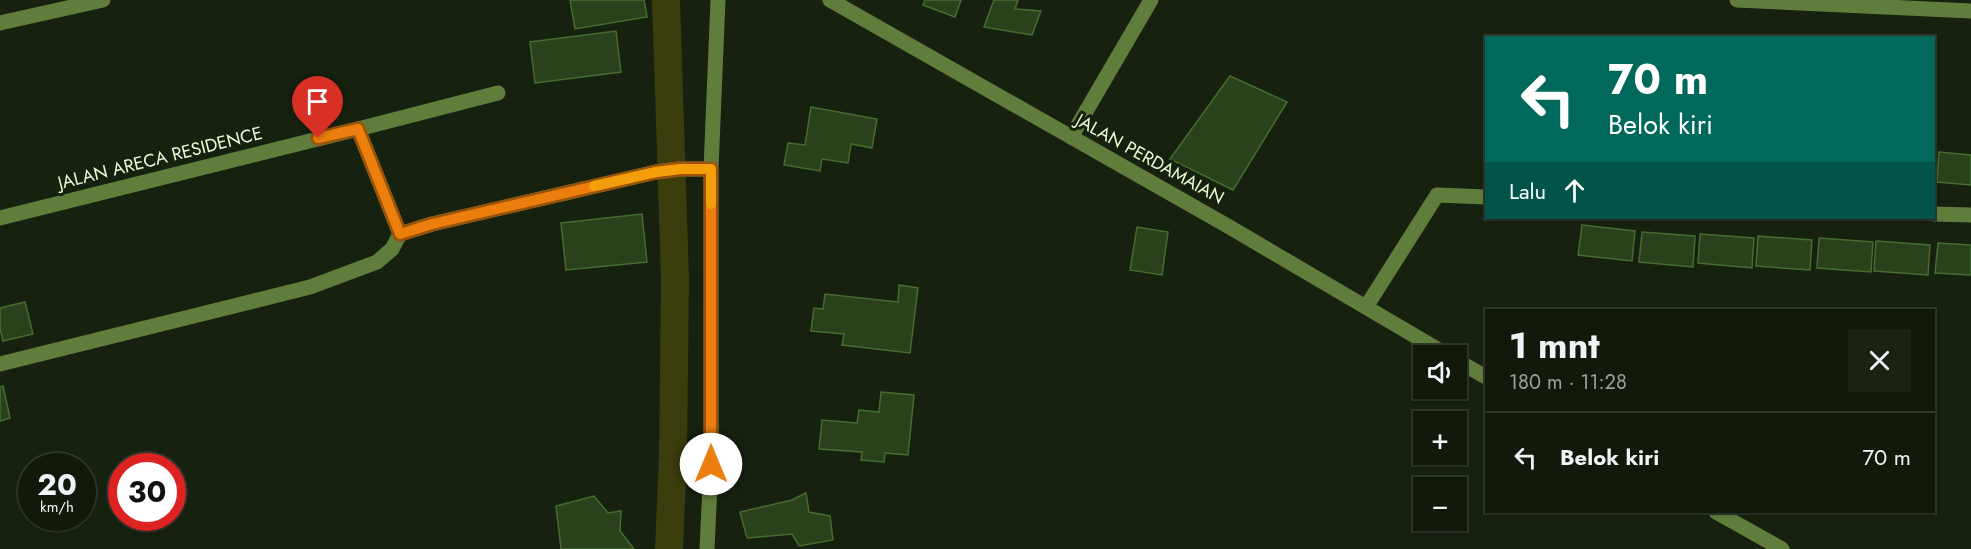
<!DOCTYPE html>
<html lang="id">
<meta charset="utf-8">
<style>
body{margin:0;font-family:Jost,sans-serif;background:#1a2214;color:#f1f3f6;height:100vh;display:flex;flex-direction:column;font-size:22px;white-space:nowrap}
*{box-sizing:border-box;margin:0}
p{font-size:20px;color:#9ca09d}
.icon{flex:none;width:33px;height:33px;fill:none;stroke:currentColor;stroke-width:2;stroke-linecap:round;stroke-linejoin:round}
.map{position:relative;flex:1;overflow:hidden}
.sheet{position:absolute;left:1485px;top:309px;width:450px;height:204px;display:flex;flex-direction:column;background:#11190b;border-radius:0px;box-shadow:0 2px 4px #0004,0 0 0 2px #30382c}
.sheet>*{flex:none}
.top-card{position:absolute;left:1485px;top:36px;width:450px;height:183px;border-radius:0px;box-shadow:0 2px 4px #0004,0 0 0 2px #30382c;background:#00695c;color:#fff;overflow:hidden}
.fabs{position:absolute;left:1413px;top:345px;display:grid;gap:12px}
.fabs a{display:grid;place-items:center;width:54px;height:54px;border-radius:0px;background:#11190b;box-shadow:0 2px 4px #0004,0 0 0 2px #30382c;font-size:30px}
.speed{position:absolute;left:18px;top:453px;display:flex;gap:12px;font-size:30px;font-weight:700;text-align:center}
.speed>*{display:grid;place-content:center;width:78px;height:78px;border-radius:50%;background:#11190b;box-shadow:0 2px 4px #0004,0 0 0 2px #30382c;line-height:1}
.speed small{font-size:15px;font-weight:400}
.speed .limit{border:9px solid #d22;background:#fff;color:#111}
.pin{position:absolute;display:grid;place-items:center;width:51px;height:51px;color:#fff;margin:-62px -26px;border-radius:50% 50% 50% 0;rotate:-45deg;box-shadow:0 0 6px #0007}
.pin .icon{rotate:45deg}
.me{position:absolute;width:66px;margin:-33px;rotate:0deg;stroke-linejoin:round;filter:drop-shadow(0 0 4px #0008)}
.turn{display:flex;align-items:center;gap:21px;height:126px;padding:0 24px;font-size:27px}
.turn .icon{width:78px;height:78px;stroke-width:2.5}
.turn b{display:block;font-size:42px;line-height:51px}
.then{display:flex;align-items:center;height:57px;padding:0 24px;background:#0003;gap:12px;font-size:22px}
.round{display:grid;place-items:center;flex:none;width:63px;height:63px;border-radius:0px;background:#1a2214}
.headline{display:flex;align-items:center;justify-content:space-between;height:102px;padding:0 24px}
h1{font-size:36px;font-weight:700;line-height:45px}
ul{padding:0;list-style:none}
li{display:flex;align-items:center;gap:18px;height:90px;padding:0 24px;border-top:2px solid #30382c}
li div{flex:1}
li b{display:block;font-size:22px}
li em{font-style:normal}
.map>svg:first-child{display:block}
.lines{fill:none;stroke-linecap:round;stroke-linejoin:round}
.canal{stroke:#3b3d0c;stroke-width:28}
.building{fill:#2a411c;stroke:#476c2f;stroke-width:1.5}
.minor{stroke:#617d3c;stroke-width:15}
.route-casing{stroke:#995209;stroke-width:15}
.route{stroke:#ec7e0e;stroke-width:10}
.slow{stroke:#f59e0b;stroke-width:10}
.labels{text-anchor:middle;stroke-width:6;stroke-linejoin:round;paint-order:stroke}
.street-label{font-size:18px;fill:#e6fcd2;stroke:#17210f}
</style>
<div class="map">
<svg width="1971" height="549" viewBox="0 0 1971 549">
<rect width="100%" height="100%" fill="#17210f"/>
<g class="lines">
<!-- canal -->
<path class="canal" d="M666,0L675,278L673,457L669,549"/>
</g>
<!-- building -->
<g class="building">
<path d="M570,0H644L647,17L575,29Z"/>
<path d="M925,0H961L955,17L923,5Z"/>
<path d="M994,0H1018L1015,9L1041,11L1032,35L984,27Z"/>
<path d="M616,31L621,72L535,83L530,42Z"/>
<path d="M1230,76L1287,102L1233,190L1170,159Z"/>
<path d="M811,107L877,119L872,148L851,144L848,163L822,159L820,171L784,165L788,143L805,145Z"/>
<path d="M1939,152L1971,155V185L1937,182Z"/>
<path d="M642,214L647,262L566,270L561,223Z"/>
<path d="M1582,225L1635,231L1632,261L1578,255Z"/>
<path d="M1137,227L1168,232L1162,275L1130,270Z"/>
<path d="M1642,232L1695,236L1693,267L1639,262Z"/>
<path d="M1700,234L1754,238L1752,268L1698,263Z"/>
<path d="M1758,236L1812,240L1810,270L1756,266Z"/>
<path d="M1819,238L1873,242L1871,272L1817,268Z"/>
<path d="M1876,241L1930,245L1928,275L1874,271Z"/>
<path d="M1938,243L1971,245V275L1935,273Z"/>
<path d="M899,285L918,288L910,353L842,345L844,334L811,331L814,308L823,309L825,294L898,302Z"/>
<path d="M25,302L33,334L3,341L0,328V308Z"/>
<path d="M3,386L10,418L0,421V387Z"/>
<path d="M881,392L914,395L908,455L885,453L884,462L861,460L862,452L819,449L822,420L857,423L859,410L879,412Z"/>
<path d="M806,493L809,512L830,516L833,540L799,546L792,534L747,538L740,512L792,500Z"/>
<path d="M594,496L608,513L621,511L620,531L634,549H561L556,506Z"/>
</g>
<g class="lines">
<!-- minor -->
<g class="minor">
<path d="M830,0L1226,225L1449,356"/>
<path d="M1737,0L1971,11"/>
<path d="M0,23L103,0"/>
<path d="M358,129L498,93"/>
<path d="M1071,137L1151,0"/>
<path d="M1934,214L1971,215"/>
<path d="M0,218L358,129L400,234"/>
<path d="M1366,307L1437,195L1486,197"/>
<path d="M1456,360L1486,377"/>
<path d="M0,364L310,287L377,262L392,249L400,234L432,224L656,172L680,169H711"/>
<path d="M1716,512L1782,549"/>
<path d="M707,549L711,464V169L718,0"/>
</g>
</g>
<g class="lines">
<defs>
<path id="route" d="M318,138L358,129L400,234L432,224L656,172L680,169H711V464"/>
</defs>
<!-- route casing -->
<use href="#route" class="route-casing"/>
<!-- route -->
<use href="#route" class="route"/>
<!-- slow -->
<path class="slow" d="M594,186L656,172L680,169H711V204"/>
</g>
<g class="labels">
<!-- street labels -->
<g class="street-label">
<text transform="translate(160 158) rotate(-14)" y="6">JALAN ARECA RESIDENCE</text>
<text transform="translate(1150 159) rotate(29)" y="6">JALAN PERDAMAIAN</text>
</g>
</g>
</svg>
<div class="fabs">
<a><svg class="icon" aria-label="sound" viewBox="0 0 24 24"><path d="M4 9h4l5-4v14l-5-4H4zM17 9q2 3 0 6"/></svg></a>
<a>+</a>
<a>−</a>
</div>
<div class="speed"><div>20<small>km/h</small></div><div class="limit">30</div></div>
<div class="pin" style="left:318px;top:138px;background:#d93025"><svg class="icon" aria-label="arrive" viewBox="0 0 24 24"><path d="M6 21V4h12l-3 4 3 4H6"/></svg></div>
<svg class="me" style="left:711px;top:464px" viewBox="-20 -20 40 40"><circle r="19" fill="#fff"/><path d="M0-13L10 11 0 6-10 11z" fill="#ec7e0e"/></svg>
<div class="top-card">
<div class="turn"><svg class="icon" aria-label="left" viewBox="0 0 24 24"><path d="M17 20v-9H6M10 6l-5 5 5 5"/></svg><div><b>70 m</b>Belok kiri</div></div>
<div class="then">Lalu<svg class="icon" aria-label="ahead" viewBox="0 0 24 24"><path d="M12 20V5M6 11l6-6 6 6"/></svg></div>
</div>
<section class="sheet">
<div class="headline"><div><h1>1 mnt</h1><p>180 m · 11:28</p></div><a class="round"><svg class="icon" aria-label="close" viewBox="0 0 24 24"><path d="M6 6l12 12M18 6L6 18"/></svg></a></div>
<ul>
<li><svg class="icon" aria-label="left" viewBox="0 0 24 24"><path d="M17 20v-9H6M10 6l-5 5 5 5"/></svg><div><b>Belok kiri</b></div><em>70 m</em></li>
</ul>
</section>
</div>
